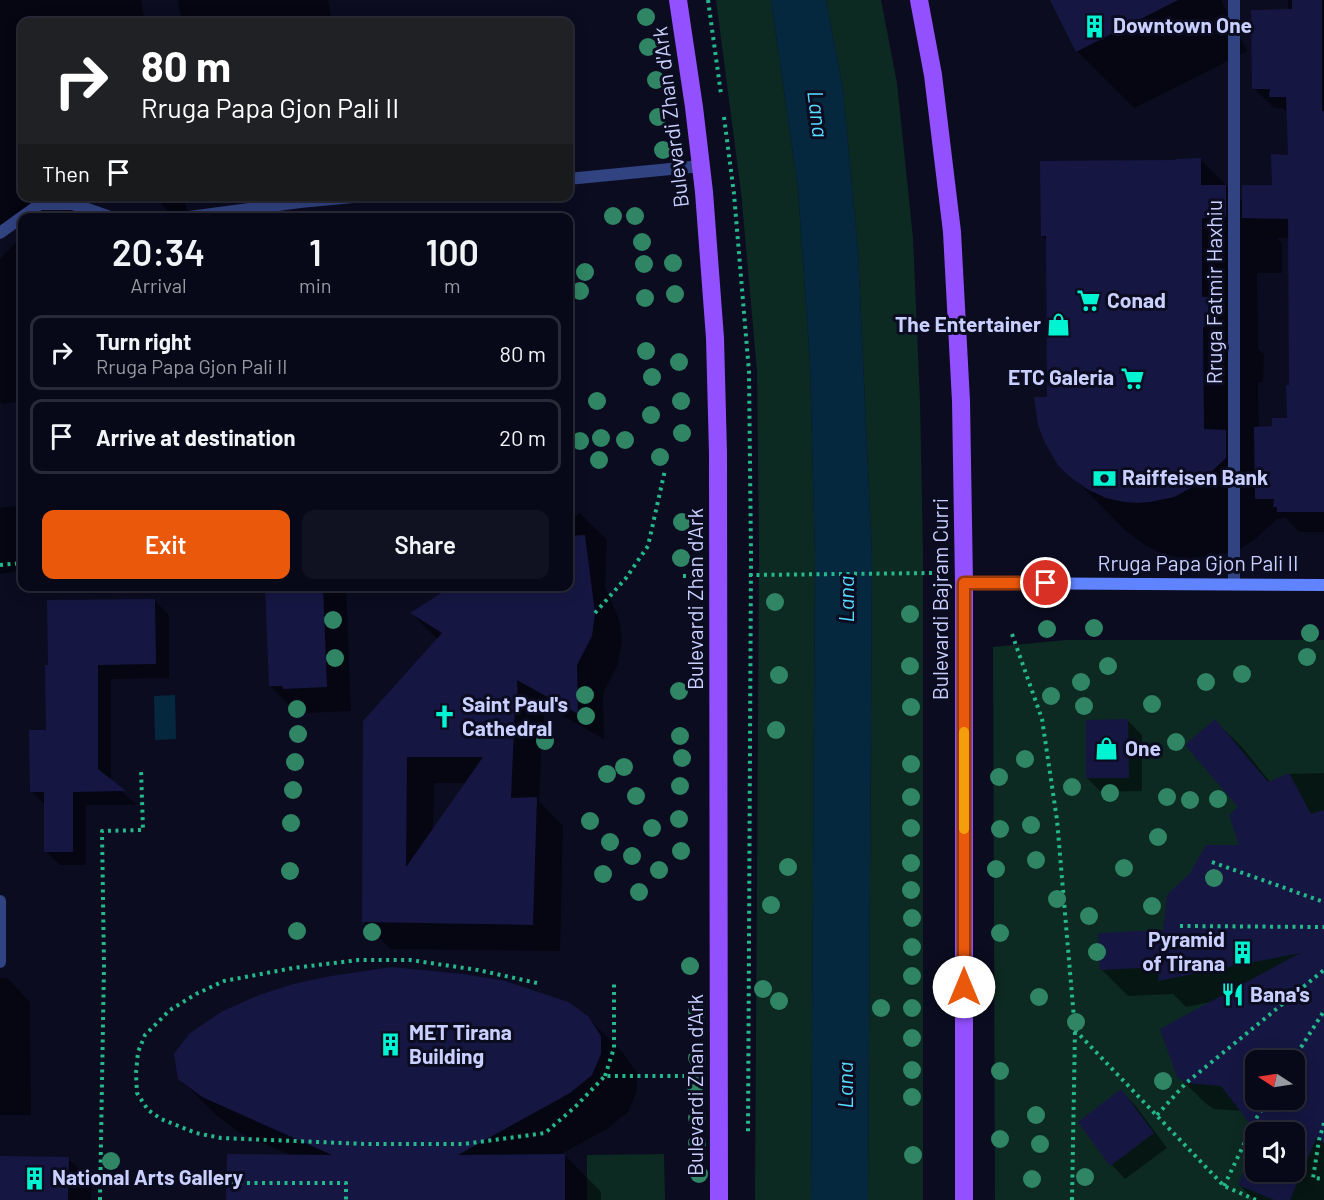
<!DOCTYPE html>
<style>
body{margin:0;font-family:Barlow,sans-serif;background:#111221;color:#f1f3f6;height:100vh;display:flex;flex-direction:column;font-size:22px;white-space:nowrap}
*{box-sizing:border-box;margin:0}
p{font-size:20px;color:#989aa2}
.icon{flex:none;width:33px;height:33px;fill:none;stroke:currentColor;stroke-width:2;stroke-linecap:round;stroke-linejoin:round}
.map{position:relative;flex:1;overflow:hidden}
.panel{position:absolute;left:18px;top:213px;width:555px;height:378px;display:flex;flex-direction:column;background:#080918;border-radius:12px;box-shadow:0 3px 15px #0003,0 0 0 2px #292a37}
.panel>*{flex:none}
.top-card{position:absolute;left:18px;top:18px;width:555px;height:183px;border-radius:12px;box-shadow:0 3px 15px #0003,0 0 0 2px #292a37;background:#202124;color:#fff;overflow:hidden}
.needle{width:39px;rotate:282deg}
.tools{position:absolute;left:1245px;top:1050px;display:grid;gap:12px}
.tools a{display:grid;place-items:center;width:60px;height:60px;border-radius:12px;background:#080918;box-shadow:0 3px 15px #0003,0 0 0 2px #292a37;font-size:30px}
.pin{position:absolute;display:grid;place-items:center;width:51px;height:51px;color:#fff;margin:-26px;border:3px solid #fff;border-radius:50%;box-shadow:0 2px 6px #0007}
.me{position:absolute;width:66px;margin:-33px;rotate:0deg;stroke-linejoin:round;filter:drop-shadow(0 0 4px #0008)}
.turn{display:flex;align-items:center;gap:21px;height:126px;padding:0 24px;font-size:27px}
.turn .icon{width:78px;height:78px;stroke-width:2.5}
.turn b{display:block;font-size:42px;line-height:51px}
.then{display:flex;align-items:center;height:57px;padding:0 24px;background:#0003;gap:12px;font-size:22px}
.eta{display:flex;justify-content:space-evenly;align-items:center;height:102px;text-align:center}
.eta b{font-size:36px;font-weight:600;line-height:42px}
.primary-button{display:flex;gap:12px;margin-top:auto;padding:12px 24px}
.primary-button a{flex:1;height:69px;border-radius:12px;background:#ea580c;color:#fff;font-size:24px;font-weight:600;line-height:69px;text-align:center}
.primary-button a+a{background:#111221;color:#f1f3f6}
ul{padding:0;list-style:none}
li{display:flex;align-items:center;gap:18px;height:75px;margin:0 12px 9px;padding:0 12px;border:3px solid #292a37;border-radius:12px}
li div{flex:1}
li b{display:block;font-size:22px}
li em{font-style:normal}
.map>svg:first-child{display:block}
.green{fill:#0d2a22;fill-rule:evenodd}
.water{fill:#05283e}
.shadow{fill:#0007;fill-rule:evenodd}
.building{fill:#151742;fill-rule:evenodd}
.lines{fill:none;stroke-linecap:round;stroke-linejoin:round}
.path{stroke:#24b88b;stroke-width:4;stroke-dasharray:3 4.5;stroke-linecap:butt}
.lane{stroke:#324382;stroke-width:12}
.street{stroke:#324382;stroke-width:12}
.secondary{stroke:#6083ff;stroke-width:12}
.primary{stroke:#9350ff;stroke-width:18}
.tree{fill:#2f8564}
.route-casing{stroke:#983908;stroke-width:15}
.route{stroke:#ea580c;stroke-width:10}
.slow{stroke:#f59e0b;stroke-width:10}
.labels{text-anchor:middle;stroke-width:6;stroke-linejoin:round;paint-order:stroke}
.poi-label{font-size:21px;font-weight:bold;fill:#c9d0ff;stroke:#0b0c20;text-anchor:start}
.street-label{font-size:21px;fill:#c9d0ff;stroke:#0b0c20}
.water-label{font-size:22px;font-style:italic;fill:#57dbff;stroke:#0b0c20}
</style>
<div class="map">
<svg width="1324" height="1200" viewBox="0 0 1324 1200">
<rect width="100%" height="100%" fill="#0b0c20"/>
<!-- green -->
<g class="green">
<path d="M716,0H771L798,189L810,363L815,556L811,1200H755L759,554L757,371L741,192Z"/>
<path d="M826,0H881L897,83L913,238L920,401L923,554V1200H868L872,556L858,250L843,90Z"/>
<path d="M1066,640H1324V1200H995L993,647ZM1256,1060H1294V1100H1256ZM1256,1132H1294V1172H1256Z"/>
<path d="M664,1154L665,1200H587V1155Z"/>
</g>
<!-- water -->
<g class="water">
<path d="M771,0H826L843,90L858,250L872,556L868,1200H811L815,556L810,363L798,189Z"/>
<path d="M175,695L176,739L155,740L154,696Z"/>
</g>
<!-- shadow -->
<g class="shadow">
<path d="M0,0H141L145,22H22V196H67L0,226Z"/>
<path d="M178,0H328L332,22H182Z"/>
<path d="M1052,0H1221L1247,51L1134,108L1077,51Z"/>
<path d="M1288,0H1324V532H1299L1286,518L1277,519L1254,540L1240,549L1221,555L1195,558H1182L1163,554L1145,545L1127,532L1060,464L1049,398L1048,241L1042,236L1201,160L1244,203L1273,187L1289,156L1288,114L1283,108H1274L1254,88L1288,11ZM1276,238H1290L1291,386L1288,420L1274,428H1259L1258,383L1263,382L1264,354L1258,349L1257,273H1282V243Z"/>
<path d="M154,196H184L188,218H174Z"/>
<path d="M500,213L505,218H430V217Z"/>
<path d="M43,214H48L56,218H40Z"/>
<path d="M22,236V401L2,404L0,402V259Z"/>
<path d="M22,505V570L0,574V508Z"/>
<path d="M580,513L607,540L605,587L619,619L622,641L618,664L603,693L604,739L543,705L545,733H542L539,801L563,826L560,951L390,949L363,921L438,640L412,614L568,586V520ZM434,783H467L433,831Z"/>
<path d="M266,586H346L351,711L308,713L305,709L294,710L270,686Z"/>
<path d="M155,601L169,615V678L111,679V782L137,805H86V865H60L45,851V805L31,791L47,731L46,667Z"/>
<path d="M1128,721L1142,735V791L1101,792L1087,778Z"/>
<path d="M1215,721L1242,747L1271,783L1289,774L1324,773V1200H1254L1240,1185L1256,1172H1294V1132H1258L1242,1111L1214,1109L1205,1103L1178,1076L1211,1002L1186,1007L1173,994L1128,996L1102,970L1165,932L1241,847L1240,807ZM1256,1060H1294V1100H1256Z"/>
<path d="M0,978H7L30,1002L31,1115H0Z"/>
<path d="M587,1017L624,1054L637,1073V1091L628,1112L607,1129L563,1153L601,1192V1200H228L293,1156L240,1133L216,1115L179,1078Z"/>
<path d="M1121,1091L1135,1105L1167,1148L1125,1179L1112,1165Z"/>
<path d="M0,1157L68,1158L92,1182L91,1200H0Z"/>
</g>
<!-- building -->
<g class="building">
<path d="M1050,0H1178L1076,52Z"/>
<path d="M1292,0H1322V111H1324V512H1277V507H1273L1274,499H1255L1254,427L1272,426V418H1287L1286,385H1289L1288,219L1242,218V185H1272L1271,154L1288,155L1286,97H1269L1270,89H1252L1251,10L1292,9Z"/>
<path d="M1201,158V185H1226V217L1202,218V297H1208V327H1203L1204,429L1226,430V458L1198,484L1174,497L1150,502L1138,503L1124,502L1106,498L1087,489L1069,476L1058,465L1045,443L1038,425L1034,397H1047L1046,236H1041L1040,161L1176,160V159Z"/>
<path d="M585,535L595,613L592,636L577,665L578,714L517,680L518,706L515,707L511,798L537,797L533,925L362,922L363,721L442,633L410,613L452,586H568V536ZM407,757H483L406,867Z"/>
<path d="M265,586H323L327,687L283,689L282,686H269Z"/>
<path d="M155,599L156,664L98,665V769L126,791L73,792V852H44V792H30L29,730H46L45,665H48L47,600Z"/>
<path d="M1128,719L1129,778H1086V720Z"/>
<path d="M1215,719L1268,782L1289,773L1311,814L1324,810V1143L1316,1139L1290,1200H1274L1238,1185L1256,1141V1172H1294V1132H1256L1221,1086L1186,1083L1177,1077L1160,1029L1300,953L1158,981L1159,967L1100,970L1098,933L1163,930L1167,895L1190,873L1206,845H1239L1229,815L1238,807L1185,745ZM1256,1060H1294V1100H1256Z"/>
<path d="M392,967L463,974L505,981L568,1002L588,1016L601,1036V1054L592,1075L570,1093L458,1155L565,1154V1200H226L227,1154L332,1155L202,1097L178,1079L174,1054L189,1034L221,1012L259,995L293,984L331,976Z"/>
<path d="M1121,1089L1154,1133L1110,1166L1078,1122Z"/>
<path d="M0,1156L69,1157L68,1200H0Z"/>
</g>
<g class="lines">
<!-- path -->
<g class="path">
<path d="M708,0L721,94"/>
<path d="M724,117L734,194L749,372L751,555L748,1134"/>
<path d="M0,565L22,563"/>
<path d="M749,575L935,573"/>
<path d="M683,576H694"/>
<path d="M595,613L626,578L648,546L665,470"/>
<path d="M1012,634L1042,719L1057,820L1075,1030L1072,1200"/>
<path d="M1212,862L1324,902"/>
<path d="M1180,926L1324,927"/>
<path d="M537,983L478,970L410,960H359L293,968L224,981L196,994L170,1010L145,1035L138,1052L136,1073L137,1093L148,1110L161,1119L196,1133L221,1138L367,1144H464L545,1133L575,1107L605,1076H684"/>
<path d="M1075,1030L1224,1186L1256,1200"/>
<path d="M1293,1060L1324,1011"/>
<path d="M605,1076L614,1048V984"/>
<path d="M1157,1115L1186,1083L1324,970"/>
<path d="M1324,1123L1319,1140L1313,1178L1324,1179"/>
<path d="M187,1183H346V1200"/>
<path d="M1224,1186L1257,1117L1268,1100"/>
<path d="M100,1200L104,965L102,831L143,830L141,769"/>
</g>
<!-- lane -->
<g class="lane">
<path d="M568,179L701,166"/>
<path d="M300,202L364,196"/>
<path d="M0,901V962"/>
</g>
<!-- street -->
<g class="street">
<path d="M182,218L300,202"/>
<path d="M0,233L40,204H73L113,218"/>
<path d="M1234,584V0"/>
</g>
<!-- secondary -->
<path class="secondary" d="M964,583L1324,585"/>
<!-- primary -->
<g class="primary">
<path d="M678,0L694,107L704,192L715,338L718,453L719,1200"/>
<path d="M919,0L933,75L952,232L961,401L964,583V1200"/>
</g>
</g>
<!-- trees -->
<g class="tree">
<circle cx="646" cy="17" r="9"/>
<circle cx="648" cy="47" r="9"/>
<circle cx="656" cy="80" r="9"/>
<circle cx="658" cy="117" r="9"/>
<circle cx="663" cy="150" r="9"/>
<circle cx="613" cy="216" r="9"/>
<circle cx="635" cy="216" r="9"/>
<circle cx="642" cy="242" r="9"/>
<circle cx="673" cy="263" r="9"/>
<circle cx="644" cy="264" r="9"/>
<circle cx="585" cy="272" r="9"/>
<circle cx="580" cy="291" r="9"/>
<circle cx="675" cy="294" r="9"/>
<circle cx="645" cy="298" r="9"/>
<circle cx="646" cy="351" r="9"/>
<circle cx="679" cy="362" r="9"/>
<circle cx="652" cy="377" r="9"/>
<circle cx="597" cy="401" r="9"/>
<circle cx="681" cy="401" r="9"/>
<circle cx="651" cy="415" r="9"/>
<circle cx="682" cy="433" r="9"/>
<circle cx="601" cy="438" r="9"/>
<circle cx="625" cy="440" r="9"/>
<circle cx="580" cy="441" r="9"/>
<circle cx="660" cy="457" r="9"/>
<circle cx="599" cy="460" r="9"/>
<circle cx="682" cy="522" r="9"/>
<circle cx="681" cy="558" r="9"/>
<circle cx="775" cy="602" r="9"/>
<circle cx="910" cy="614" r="9"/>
<circle cx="333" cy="620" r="9"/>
<circle cx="1094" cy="628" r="9"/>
<circle cx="1047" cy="629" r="9"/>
<circle cx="1310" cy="633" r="9"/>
<circle cx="1307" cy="657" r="9"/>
<circle cx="335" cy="658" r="9"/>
<circle cx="910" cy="666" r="9"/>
<circle cx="1108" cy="666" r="9"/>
<circle cx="1242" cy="674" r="9"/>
<circle cx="779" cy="675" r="9"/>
<circle cx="1081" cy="682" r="9"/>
<circle cx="1206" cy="682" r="9"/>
<circle cx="679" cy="691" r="9"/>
<circle cx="585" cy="695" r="9"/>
<circle cx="1051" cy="696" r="9"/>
<circle cx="1152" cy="704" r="9"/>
<circle cx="1084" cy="706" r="9"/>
<circle cx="911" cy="707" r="9"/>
<circle cx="297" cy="709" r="9"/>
<circle cx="586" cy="716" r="9"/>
<circle cx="776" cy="730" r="9"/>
<circle cx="298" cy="734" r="9"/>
<circle cx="680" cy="736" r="9"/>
<circle cx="545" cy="741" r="9"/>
<circle cx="1176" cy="742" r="9"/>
<circle cx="682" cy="758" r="9"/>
<circle cx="1025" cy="759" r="9"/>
<circle cx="295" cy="762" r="9"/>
<circle cx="911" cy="764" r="9"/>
<circle cx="624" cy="767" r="9"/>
<circle cx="607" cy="774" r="9"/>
<circle cx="999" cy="777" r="9"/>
<circle cx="680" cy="786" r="9"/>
<circle cx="1072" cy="787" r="9"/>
<circle cx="293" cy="790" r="9"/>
<circle cx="1110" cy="793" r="9"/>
<circle cx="636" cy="796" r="9"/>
<circle cx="911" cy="797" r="9"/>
<circle cx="1167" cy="797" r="9"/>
<circle cx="1218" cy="799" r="9"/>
<circle cx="1190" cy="800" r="9"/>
<circle cx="679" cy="819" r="9"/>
<circle cx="590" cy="821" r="9"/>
<circle cx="291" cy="823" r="9"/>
<circle cx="1031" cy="825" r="9"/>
<circle cx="652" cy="828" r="9"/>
<circle cx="911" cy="828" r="9"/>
<circle cx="1000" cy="829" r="9"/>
<circle cx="1158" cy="837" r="9"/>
<circle cx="610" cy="842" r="9"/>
<circle cx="681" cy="851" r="9"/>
<circle cx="632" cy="856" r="9"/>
<circle cx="1036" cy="860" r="9"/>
<circle cx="911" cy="863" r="9"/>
<circle cx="788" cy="867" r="9"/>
<circle cx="1124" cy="868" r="9"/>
<circle cx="996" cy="869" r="9"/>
<circle cx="659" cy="870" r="9"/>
<circle cx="290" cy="871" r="9"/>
<circle cx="603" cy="874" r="9"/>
<circle cx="1214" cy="878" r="9"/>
<circle cx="911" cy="890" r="9"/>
<circle cx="639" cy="892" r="9"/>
<circle cx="1057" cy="899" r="9"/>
<circle cx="771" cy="905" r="9"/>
<circle cx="1152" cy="906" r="9"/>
<circle cx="1089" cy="916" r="9"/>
<circle cx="912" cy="918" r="9"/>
<circle cx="297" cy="931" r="9"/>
<circle cx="372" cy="932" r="9"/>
<circle cx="1000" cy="933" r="9"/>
<circle cx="912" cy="947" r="9"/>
<circle cx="1097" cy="952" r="9"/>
<circle cx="690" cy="966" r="9"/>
<circle cx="912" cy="976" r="9"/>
<circle cx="763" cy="989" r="9"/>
<circle cx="1039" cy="997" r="9"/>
<circle cx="779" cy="1001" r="9"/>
<circle cx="881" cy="1008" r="9"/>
<circle cx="912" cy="1008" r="9"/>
<circle cx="697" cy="1012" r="9"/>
<circle cx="1076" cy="1022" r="9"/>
<circle cx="912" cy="1038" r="9"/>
<circle cx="697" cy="1058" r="9"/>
<circle cx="912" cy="1070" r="9"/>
<circle cx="1000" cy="1071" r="9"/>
<circle cx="1163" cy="1081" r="9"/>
<circle cx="695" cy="1085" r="9"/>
<circle cx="912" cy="1097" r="9"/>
<circle cx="1036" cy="1115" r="9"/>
<circle cx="697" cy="1118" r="9"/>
<circle cx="1000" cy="1139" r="9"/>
<circle cx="697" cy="1143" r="9"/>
<circle cx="1040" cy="1144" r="9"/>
<circle cx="913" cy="1155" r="9"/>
<circle cx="111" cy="1161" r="9"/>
<circle cx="699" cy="1174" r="9"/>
<circle cx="1085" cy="1177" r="9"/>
<circle cx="1032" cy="1179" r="9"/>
</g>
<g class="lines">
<defs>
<path id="route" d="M964,987V583H1046"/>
</defs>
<!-- route casing -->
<use href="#route" class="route-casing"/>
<!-- route -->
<use href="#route" class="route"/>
<!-- slow -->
<path class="slow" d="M964,732V829"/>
</g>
<!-- icons -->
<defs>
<symbol id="building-bare" viewBox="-9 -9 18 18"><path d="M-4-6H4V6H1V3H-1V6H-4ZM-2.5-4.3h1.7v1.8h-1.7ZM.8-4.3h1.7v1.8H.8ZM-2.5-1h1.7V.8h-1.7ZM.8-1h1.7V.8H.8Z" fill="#00f4d1" stroke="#0b0c20" stroke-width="2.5" paint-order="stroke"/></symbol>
<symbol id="supermarket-bare" viewBox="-9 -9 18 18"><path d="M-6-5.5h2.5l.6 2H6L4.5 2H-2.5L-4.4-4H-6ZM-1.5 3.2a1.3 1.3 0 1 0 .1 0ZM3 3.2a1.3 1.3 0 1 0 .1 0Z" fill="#00f4d1" stroke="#0b0c20" stroke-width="2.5" paint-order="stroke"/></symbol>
<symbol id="shop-bare" viewBox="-9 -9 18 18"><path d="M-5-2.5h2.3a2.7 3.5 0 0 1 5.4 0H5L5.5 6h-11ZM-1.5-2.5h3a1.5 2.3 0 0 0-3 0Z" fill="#00f4d1" stroke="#0b0c20" stroke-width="2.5" paint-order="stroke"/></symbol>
<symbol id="bank-bare" viewBox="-9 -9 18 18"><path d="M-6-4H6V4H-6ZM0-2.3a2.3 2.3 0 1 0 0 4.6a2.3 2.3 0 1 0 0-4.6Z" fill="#00f4d1" stroke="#0b0c20" stroke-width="2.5" paint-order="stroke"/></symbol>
<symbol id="church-bare" viewBox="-9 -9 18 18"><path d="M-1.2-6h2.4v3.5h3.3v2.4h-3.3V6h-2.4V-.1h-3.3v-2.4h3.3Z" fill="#00f4d1" stroke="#0b0c20" stroke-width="2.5" paint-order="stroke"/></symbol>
<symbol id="restaurant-bare" viewBox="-9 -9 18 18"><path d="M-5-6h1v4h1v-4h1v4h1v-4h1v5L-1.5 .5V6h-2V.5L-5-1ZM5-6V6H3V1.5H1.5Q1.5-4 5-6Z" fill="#00f4d1" stroke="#0b0c20" stroke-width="2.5" paint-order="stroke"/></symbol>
</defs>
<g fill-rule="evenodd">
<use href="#building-bare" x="1078" y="10" width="33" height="33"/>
<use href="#supermarket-bare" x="1072" y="284" width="33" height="33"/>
<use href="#shop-bare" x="1042" y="308" width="33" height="33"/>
<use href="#supermarket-bare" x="1116" y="362" width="33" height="33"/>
<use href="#bank-bare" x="1088" y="462" width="33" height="33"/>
<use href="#church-bare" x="428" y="700" width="33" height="33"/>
<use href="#shop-bare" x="1090" y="732" width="33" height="33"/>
<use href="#building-bare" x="1226" y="936" width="33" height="33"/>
<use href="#restaurant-bare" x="1216" y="978" width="33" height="33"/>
<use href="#building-bare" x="374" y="1028" width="33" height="33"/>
<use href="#building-bare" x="18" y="1162" width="33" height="33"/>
</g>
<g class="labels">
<!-- poi labels -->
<g class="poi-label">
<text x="1113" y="33">Downtown One</text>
<text x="1107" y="308">Conad</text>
<text x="1041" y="332" text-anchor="end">The Entertainer</text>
<text x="1114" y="385" text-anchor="end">ETC Galeria</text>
<text x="1122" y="485">Raiffeisen Bank</text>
<text x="462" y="712">Saint Paul's<tspan x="462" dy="24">Cathedral</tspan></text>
<text x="1125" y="756">One</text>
<text x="1225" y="947" text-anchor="end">Pyramid<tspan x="1225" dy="24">of Tirana</tspan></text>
<text x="1250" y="1002">Bana's</text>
<text x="409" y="1040">MET Tirana<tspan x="409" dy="24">Building</tspan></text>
<text x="52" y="1185">National Arts Gallery</text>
</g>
<!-- street labels -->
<g class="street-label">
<text transform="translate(671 117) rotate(-97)" y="7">Bulevardi Zhan d'Ark</text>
<text transform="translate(1215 292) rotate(-90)" y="7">Rruga Fatmir Haxhiu</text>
<text x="1198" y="571">Rruga Papa Gjon Pali II</text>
<text transform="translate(696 599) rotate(-90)" y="7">Bulevardi Zhan d'Ark</text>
<text transform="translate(941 599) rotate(-90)" y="7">Bulevardi Bajram Curri</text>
<text transform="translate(696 1085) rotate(-90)" y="7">Bulevardi Zhan d'Ark</text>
</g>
<!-- water labels -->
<g class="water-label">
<text transform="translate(818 114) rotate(83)" y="8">Lana</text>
<text transform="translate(846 599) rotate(-90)" y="8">Lana</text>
<text transform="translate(845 1085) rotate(-90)" y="8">Lana</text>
</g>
</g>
</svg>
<div class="tools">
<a><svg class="needle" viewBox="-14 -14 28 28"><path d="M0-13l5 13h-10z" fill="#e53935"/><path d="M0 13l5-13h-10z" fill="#989aa2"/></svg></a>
<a><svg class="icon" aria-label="sound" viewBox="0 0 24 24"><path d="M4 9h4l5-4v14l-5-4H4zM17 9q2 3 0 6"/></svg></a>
</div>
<div class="pin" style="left:1046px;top:583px;background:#d93025"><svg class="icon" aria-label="arrive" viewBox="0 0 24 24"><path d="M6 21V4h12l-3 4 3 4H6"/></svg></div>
<svg class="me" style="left:964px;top:987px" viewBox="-20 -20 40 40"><circle r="19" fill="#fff"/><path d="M0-13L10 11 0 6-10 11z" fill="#ea580c"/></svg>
<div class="top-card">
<div class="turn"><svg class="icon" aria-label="right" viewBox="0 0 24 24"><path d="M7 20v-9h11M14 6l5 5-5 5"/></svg><div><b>80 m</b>Rruga Papa Gjon Pali II</div></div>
<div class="then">Then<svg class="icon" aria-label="arrive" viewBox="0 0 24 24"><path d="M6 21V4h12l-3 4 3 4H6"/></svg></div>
</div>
<section class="panel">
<div class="eta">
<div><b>20:34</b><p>Arrival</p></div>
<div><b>1</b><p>min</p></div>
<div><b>100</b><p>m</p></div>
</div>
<ul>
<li><svg class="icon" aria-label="right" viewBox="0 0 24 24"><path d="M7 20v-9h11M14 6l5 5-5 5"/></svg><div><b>Turn right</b><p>Rruga Papa Gjon Pali II</p></div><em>80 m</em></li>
<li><svg class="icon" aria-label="arrive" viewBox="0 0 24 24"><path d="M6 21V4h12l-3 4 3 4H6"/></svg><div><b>Arrive at destination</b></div><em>20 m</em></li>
</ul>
<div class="primary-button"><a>Exit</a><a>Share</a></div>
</section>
</div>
